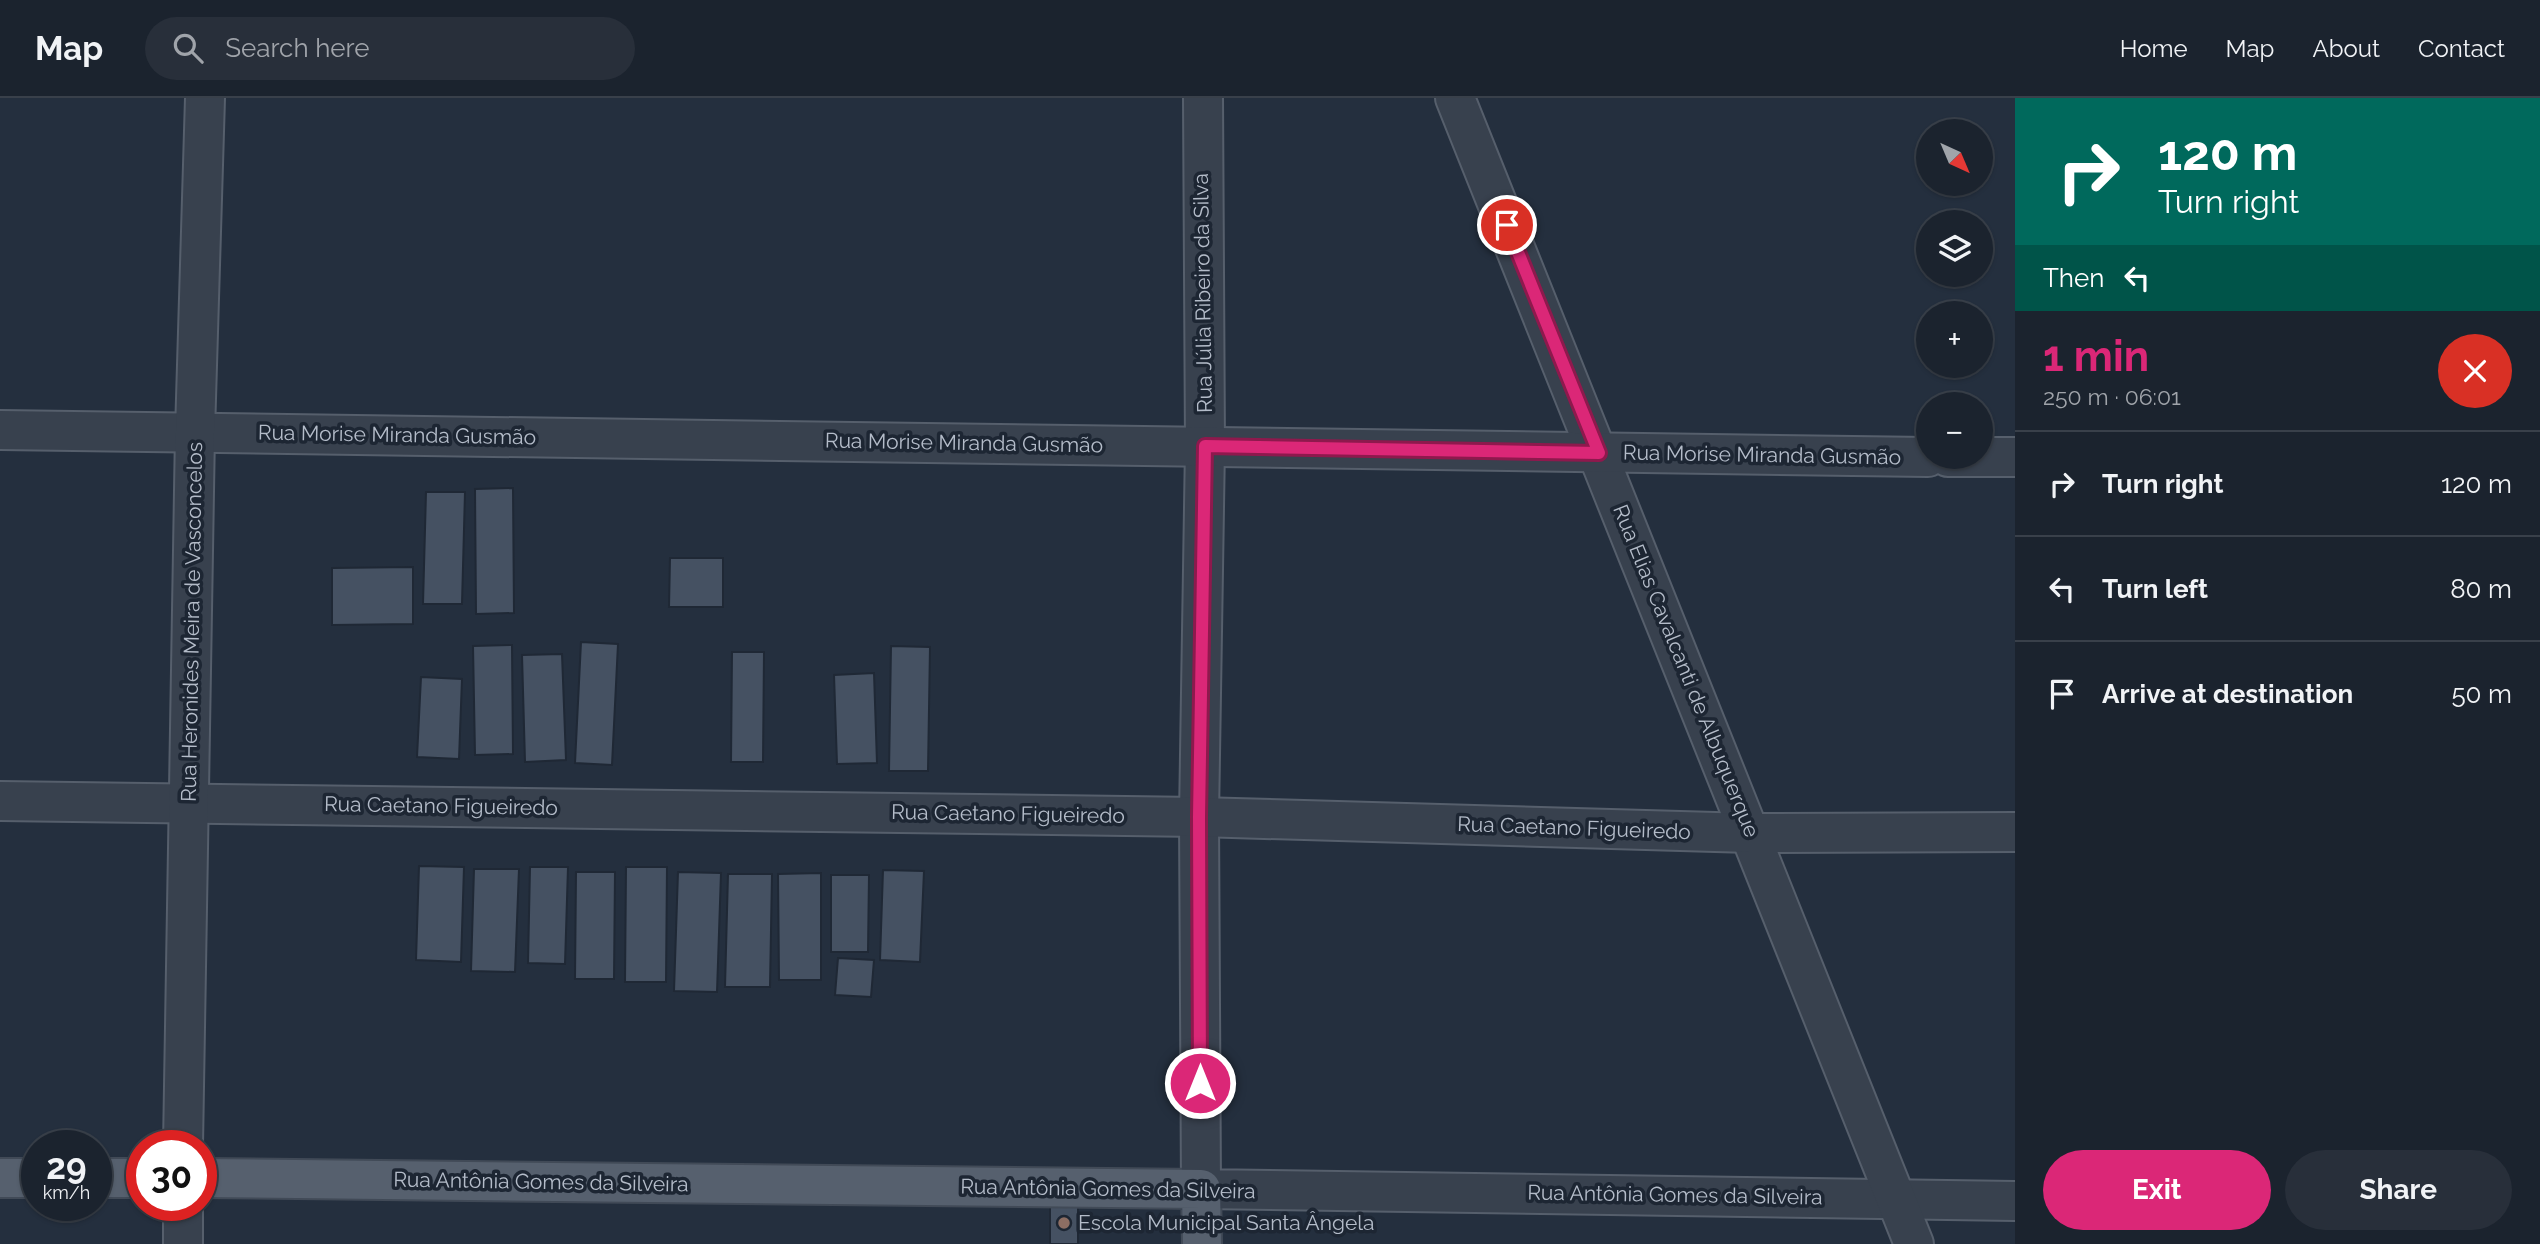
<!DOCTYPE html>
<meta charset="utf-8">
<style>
body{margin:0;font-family:Raleway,sans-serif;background:#282f3a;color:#f1f3f6;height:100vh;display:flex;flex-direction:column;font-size:26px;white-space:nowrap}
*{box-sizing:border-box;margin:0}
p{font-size:23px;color:#a0a4aa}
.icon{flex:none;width:38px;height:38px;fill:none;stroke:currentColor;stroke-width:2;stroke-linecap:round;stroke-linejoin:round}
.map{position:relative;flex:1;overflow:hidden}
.sheet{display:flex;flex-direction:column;background:#1b232e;width:525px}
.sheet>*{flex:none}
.guide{background:#00695c;color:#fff;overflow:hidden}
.needle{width:46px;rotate:136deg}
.tools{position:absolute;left:1916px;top:21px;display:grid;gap:14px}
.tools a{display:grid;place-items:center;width:77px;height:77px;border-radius:50%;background:#1b232e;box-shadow:0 2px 5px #0004,0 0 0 2px #39404a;font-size:35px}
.speed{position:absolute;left:21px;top:1032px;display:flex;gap:14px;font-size:35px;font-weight:700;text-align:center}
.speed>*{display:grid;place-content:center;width:91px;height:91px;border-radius:50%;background:#1b232e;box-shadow:0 2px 5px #0004,0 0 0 2px #39404a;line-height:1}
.speed small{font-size:18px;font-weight:400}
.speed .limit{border:10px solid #d22;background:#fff;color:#111}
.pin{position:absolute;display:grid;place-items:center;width:60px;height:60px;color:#fff;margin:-30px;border:4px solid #fff;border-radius:50%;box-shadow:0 2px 7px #0007}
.me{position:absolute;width:77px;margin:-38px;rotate:0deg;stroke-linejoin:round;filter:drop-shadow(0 0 5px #0008)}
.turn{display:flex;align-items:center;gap:24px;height:147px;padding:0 28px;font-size:32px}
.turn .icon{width:91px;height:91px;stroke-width:2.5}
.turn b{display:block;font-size:49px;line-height:60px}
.then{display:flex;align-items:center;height:66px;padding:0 28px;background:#0003;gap:14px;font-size:26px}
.round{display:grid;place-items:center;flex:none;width:74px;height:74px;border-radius:37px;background:#282f3a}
.overview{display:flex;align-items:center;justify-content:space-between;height:119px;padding:0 28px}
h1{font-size:42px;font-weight:700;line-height:52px;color:#db2777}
.button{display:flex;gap:14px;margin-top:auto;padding:14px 28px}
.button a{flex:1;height:80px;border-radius:42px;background:#db2777;color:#fff;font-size:28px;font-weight:700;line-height:80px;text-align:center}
.button a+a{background:#282f3a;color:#f1f3f6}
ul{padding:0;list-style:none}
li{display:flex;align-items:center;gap:21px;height:105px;padding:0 28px;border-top:2px solid #39404a}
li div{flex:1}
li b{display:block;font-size:26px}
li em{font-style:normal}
header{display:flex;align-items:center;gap:42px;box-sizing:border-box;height:98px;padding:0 35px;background:#1b232e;border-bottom:2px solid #39404a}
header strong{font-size:33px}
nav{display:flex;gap:38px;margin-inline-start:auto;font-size:24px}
.search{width:490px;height:63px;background:#282f3a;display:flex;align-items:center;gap:18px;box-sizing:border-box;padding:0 24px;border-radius:38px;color:#a0a4aa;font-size:26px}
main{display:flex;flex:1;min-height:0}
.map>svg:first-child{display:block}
.building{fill:#455162;stroke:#1f2835;stroke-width:2}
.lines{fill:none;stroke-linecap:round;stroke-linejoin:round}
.minor-casing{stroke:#565f6c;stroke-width:42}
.major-casing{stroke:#414a57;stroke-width:42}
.minor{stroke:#38414e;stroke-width:38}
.major{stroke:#56606e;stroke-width:38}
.route-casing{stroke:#8e194d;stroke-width:18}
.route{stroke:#db2777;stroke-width:12}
.education-dot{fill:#8d6e63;stroke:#1d2633;stroke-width:2.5}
.labels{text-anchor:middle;stroke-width:7;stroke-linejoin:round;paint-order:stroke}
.street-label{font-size:21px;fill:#b4bcc9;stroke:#1d2633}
.poi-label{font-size:21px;fill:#b4bcc9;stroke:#1d2633;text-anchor:start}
</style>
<header>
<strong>Map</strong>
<div class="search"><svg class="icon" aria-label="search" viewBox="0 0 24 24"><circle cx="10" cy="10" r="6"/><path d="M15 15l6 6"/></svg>Search here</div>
<nav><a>Home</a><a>Map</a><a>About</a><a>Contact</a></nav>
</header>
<main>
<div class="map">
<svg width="2015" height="1146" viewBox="0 0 2015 1146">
<rect width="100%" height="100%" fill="#242f3e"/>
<!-- building -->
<g class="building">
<path d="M513,390L514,515L476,516L475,391Z"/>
<path d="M426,394H465L462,506H423Z"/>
<path d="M670,460H723V509H669Z"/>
<path d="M413,469V526L332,527V470Z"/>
<path d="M581,544L618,546L612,667L575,665Z"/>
<path d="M512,547L513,656L475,657L473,548Z"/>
<path d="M891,548L930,549L928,673H889Z"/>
<path d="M732,554H764L763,664H731Z"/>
<path d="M562,556L566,662L525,664L522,557Z"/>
<path d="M874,575L877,665L837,666L834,577Z"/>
<path d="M421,579L462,581L459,661L417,659Z"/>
<path d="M419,768L464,769L461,864L416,862Z"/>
<path d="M530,769H568L565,866L528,865Z"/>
<path d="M626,769H667L666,884H625Z"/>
<path d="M474,771H519L515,874L471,873Z"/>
<path d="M883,772L924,773L920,864L880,862Z"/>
<path d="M576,774H615L614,881H575Z"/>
<path d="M678,774L721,775L717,894L674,893Z"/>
<path d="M821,775V882H779L778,776Z"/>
<path d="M728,776H772L770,889H725Z"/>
<path d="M831,777H869L868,854H831Z"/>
<path d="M838,860L874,862L871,899L835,897Z"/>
<rect x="1050" y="1104" width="28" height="42"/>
</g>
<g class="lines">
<defs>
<g id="minor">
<path d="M1203,0L1205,348L1199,719L1201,1091L2015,1103"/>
<path d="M1455,0L1914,1146"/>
<path d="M0,332L1928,359"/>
<path d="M1948,359H2015"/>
<path d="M0,703L1199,719L1750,735L2015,734"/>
<path d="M183,1048L195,334L205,0"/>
<path d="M183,1108V1146"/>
</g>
<g id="major">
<path d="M0,1080H37"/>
<path d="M96,1080H142"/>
<path d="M201,1080L1201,1091L1202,1146"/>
</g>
</defs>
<!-- minor casing -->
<use href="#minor" class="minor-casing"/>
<!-- major casing -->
<use href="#major" class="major-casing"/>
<!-- minor -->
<use href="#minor" class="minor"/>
<!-- major -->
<use href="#major" class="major"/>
</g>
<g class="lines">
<defs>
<path id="route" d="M1200,985L1199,719L1205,348L1599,355L1507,127"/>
</defs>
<!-- route casing -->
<use href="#route" class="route-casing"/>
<!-- route -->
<use href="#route" class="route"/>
</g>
<!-- markers -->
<circle class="education-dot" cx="1064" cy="1125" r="7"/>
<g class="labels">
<!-- street labels -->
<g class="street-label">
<text transform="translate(1203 195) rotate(-91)" y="7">Rua Júlia Ribeiro da Silva</text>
<text transform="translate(397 337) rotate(1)" y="7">Rua Morise Miranda Gusmão</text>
<text transform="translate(964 345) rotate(1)" y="7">Rua Morise Miranda Gusmão</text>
<text transform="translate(1762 357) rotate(1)" y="7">Rua Morise Miranda Gusmão</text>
<text transform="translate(192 524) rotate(-89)" y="7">Rua Heronides Meira de Vasconcelos</text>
<text transform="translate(1686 573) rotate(68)" y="7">Rua Elias Cavalcanti de Albuquerque</text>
<text transform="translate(441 708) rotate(1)" y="7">Rua Caetano Figueiredo</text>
<text transform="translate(1008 716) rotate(1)" y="7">Rua Caetano Figueiredo</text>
<text transform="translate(1574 730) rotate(2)" y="7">Rua Caetano Figueiredo</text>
<text transform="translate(541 1084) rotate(1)" y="7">Rua Antônia Gomes da Silveira</text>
<text transform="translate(1108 1091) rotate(1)" y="7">Rua Antônia Gomes da Silveira</text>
<text transform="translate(1675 1097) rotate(1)" y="7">Rua Antônia Gomes da Silveira</text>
</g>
<!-- poi labels -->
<g class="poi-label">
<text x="1078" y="1132">Escola Municipal Santa Ângela</text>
</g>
</g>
</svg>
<div class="tools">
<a><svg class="needle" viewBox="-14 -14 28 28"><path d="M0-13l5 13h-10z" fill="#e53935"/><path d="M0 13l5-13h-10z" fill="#a0a4aa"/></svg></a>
<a><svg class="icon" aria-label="layers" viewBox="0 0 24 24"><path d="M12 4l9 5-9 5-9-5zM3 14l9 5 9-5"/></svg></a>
<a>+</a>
<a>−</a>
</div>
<div class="speed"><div>29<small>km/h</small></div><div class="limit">30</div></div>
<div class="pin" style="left:1507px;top:127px;background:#d93025"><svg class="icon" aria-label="arrive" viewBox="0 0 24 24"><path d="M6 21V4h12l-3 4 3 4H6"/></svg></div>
<svg class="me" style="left:1200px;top:985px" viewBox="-20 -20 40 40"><circle r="17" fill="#db2777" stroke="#fff" stroke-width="3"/><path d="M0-11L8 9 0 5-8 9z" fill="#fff"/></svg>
</div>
<section class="sheet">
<div class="guide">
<div class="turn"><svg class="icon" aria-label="right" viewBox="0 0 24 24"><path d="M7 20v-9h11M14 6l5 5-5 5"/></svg><div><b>120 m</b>Turn right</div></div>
<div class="then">Then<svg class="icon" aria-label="left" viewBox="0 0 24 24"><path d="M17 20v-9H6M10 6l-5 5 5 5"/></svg></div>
</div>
<div class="overview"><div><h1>1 min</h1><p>250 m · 06:01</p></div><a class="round" style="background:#d93025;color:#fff"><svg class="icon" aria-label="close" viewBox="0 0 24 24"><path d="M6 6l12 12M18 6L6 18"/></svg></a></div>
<ul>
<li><svg class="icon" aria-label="right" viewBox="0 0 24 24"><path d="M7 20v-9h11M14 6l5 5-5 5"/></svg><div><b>Turn right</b></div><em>120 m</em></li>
<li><svg class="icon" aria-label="left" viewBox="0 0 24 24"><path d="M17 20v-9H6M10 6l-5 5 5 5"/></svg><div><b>Turn left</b></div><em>80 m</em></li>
<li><svg class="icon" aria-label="arrive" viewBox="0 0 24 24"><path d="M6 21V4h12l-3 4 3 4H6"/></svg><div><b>Arrive at destination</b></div><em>50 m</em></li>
</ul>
<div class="button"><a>Exit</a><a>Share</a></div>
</section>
</main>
